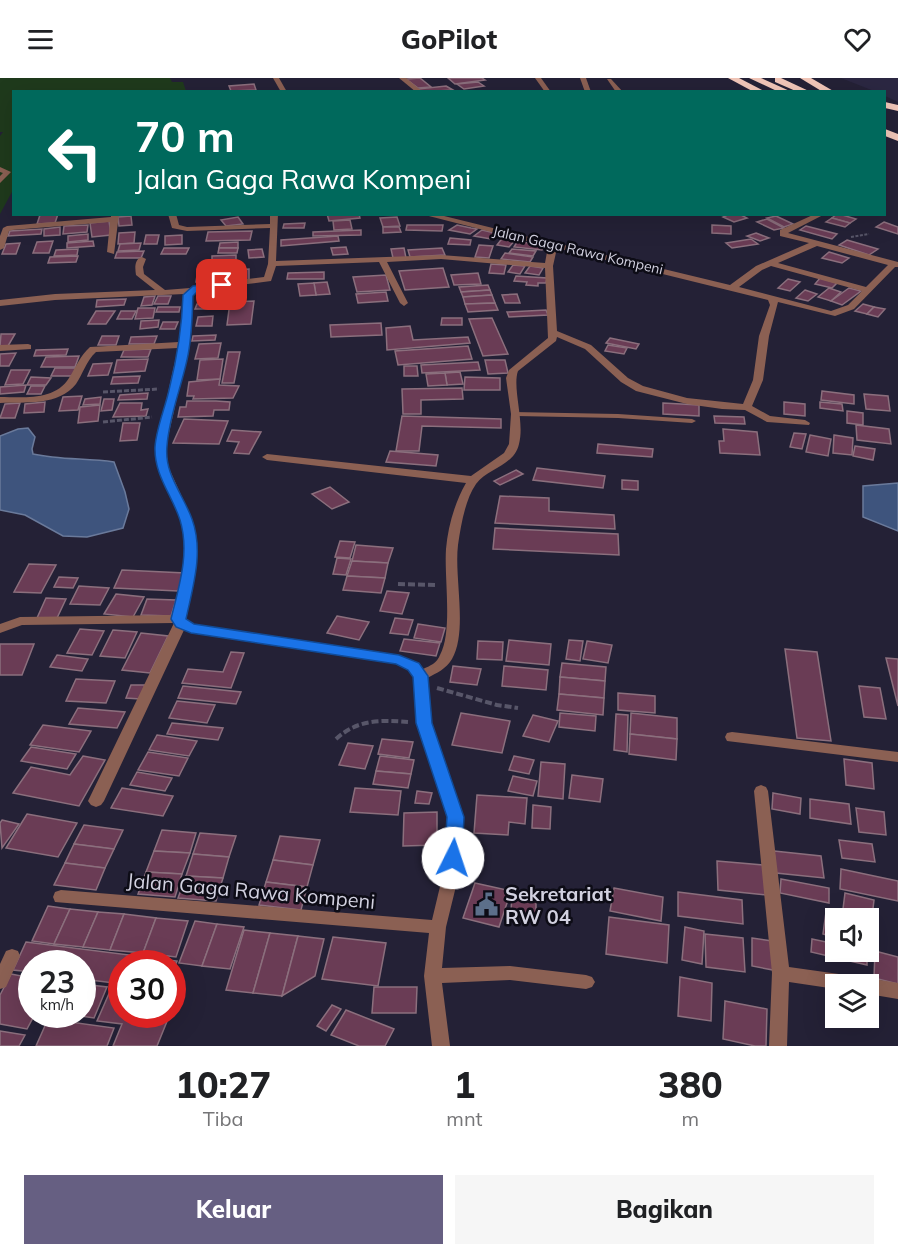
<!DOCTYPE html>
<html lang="id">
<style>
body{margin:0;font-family:Mulish,sans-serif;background:#f6f6f6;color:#202124;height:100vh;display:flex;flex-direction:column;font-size:22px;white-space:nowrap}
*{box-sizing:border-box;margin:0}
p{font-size:20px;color:#757577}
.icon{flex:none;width:33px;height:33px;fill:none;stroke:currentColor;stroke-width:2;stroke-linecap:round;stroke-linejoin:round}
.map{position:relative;height:968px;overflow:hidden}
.drawer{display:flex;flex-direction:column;background:#fff;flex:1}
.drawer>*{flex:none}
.top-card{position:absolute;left:12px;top:12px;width:874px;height:126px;border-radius:0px;box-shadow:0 6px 24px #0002;background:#00695c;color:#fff;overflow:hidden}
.controls{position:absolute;left:825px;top:830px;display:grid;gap:12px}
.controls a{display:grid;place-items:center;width:54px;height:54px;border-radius:0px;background:#fff;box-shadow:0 6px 24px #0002;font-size:30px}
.speed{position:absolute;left:18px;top:872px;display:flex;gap:12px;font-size:30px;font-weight:700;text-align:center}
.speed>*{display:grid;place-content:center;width:78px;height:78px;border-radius:50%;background:#fff;box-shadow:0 6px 24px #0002;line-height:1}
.speed small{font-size:15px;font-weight:400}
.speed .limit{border:9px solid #d22;background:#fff;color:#111}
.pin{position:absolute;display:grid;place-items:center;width:51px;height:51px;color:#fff;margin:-26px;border-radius:12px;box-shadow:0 3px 9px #0006}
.me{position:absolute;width:66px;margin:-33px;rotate:4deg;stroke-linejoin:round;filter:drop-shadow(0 0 4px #0008)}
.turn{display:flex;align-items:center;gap:21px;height:126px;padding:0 24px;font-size:27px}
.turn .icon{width:78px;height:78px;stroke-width:2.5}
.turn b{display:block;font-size:42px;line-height:51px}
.eta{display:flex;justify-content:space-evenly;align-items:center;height:102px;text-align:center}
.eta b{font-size:36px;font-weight:800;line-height:42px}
.action{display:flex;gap:12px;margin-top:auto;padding:12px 24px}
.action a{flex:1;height:69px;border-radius:0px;background:#665f82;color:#fff;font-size:24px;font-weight:800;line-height:69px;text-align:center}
.action a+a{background:#f6f6f6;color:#202124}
header{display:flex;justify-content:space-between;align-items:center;height:78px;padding:0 24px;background:#fff;font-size:27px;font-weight:800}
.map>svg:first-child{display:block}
.built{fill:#2b2742}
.green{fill:#1f3a1c}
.water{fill:#3e547d;stroke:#6a7a9b;stroke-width:1.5}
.building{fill:#6a3c55;stroke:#8b6f7d;stroke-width:1.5}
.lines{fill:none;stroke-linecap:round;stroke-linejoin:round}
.path-far2{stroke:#585669;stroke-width:2;stroke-dasharray:3 1.5;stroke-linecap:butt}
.path-far1{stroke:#585669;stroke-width:3;stroke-dasharray:5 2;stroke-linecap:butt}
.path{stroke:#585669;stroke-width:4;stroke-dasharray:7 3;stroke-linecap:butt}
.lane{fill:#8b6053;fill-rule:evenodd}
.street{fill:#8b6053;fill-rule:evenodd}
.highway{fill:#f2c7b9;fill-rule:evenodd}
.route{fill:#1a73e8;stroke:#114b97;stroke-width:1.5}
.labels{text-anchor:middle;stroke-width:5;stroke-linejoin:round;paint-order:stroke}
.far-street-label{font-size:14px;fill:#d2d1e0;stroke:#0d0c16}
.near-street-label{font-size:20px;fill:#d2d1e0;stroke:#0d0c16}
.near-poi-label{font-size:20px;font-weight:bold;fill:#d2d1e0;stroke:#0d0c16;text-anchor:start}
</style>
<header><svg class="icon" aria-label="menu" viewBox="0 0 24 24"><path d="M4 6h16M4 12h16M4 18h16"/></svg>GoPilot<svg class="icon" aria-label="heart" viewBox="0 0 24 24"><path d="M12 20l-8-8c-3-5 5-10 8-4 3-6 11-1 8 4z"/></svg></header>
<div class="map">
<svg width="898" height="968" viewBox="0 0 898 968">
<rect width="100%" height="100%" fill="#242136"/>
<!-- built -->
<path class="built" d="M841,0H898V24L885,18V14L874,13Z"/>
<!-- green -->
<path class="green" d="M0,0H170L172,4H183L186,13L14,14L13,112L0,136V58L3,54H0Z"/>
<!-- water -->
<g class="water">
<path d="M28,350L35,359L32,371L33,376C60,382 86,380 114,384L125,414L129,431L123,450L87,459L63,458L25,437L0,432V358L18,351Z"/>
<path d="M898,405V453L863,439V408Z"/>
</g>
<!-- building -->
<g class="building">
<path d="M420,0L431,9L418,10L406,1Z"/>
<path d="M448,0H482L485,2L455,6Z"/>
<path d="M478,4L484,8L464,11L457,6Z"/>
<path d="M254,6L256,12L231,13L229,8Z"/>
<path d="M446,8L453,12L421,14L418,11Z"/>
<path d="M58,136L55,145L37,146L40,137Z"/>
<path d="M327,136H359L360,140L329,143Z"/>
<path d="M730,136H739L747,140L734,144L723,139Z"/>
<path d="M837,136H839L856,141L850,145L832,140Z"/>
<path d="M131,138L132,147L119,148L118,139Z"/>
<path d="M776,138L793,146L784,149L767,140Z"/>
<path d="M238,139L243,146L226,148L221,142Z"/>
<path d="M397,139L400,148L383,149L380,140Z"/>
<path d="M832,140L850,145L845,149L826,144Z"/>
<path d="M767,141L784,150L774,152L757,144Z"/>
<path d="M350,142L352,151L334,152L333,143Z"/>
<path d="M109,143L111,157L92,159L90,145Z"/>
<path d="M884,144L898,149V156L876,149Z"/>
<path d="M305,145L304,150H283L284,146Z"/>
<path d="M88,147L87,154L63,156L64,148Z"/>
<path d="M407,147H443L442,153L406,152Z"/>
<path d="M457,147L471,150L477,151L470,156L449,152Z"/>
<path d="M712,147L731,148V156L712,155Z"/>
<path d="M806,148L837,156L832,161L800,152Z"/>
<path d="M60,149V157L44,158V151Z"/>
<path d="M383,149H399L401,154L383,155Z"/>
<path d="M42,151L41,156L8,158L10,153Z"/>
<path d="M361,152V157L313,158V154Z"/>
<path d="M482,152L499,156L491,161L474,158Z"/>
<path d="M252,153L250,162L206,163L208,154Z"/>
<path d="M135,154L134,165L118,166L119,155Z"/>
<path d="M756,155L769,160L760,163L747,158Z"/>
<path d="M88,156V162L68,164V158Z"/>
<path d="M146,157H159L157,166H144Z"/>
<path d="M182,157V166L165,167V158Z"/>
<path d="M338,158L339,163L281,168V162Z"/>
<path d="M504,158L517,160L509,169L497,167Z"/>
<path d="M450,160L471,162L470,167L448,166Z"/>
<path d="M751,161L758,166L732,170L726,165Z"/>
<path d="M847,162L878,171L869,177L839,167Z"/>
<path d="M53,163L49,175H33L37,164Z"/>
<path d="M93,163L94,168L67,170V165Z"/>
<path d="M238,164V170H219L220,165Z"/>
<path d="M517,164L544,166L542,172L514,169Z"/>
<path d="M20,165L16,176H2L6,166Z"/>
<path d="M141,165L139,172L118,173L120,166Z"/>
<path d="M479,167L493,168L489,180L475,179Z"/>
<path d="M346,169L348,176L333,177L331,170Z"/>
<path d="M164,170H189L186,176H161Z"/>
<path d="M219,170H238L237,175H218Z"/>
<path d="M404,170L406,180H393L391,171Z"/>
<path d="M442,170L445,177L410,179L408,172Z"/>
<path d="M78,171L77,177L54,178L56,172Z"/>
<path d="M262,171L264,179L249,180L248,172Z"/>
<path d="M512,171L536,173L533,178L509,175Z"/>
<path d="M144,173L141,180H115L117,174Z"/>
<path d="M829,174L849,180L842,185L822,180Z"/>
<path d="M505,175L533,179L530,184L501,181Z"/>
<path d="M236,177V184L212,185V178Z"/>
<path d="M78,178L76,184L48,185L50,179Z"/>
<path d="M236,184L237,190L212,192V185Z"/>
<path d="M491,186L506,187L504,196L489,195Z"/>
<path d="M513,187L525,188L520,196L508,194Z"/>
<path d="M530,188L543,190L539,197L525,195Z"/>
<path d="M211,190L209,203L196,204L198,191Z"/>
<path d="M443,190L449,209L405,212L399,193Z"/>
<path d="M249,191V203H234L235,192Z"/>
<path d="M219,192H235L234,203L218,204Z"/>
<path d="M324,194V201H287L288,195Z"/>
<path d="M478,195L481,206L454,207L451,197Z"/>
<path d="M386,197L390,212L357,214L353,199Z"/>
<path d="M516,198L547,200L546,205H538V208L526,207L527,204L514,203Z"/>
<path d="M820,200L837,205L832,210L815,206Z"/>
<path d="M788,201L800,204L790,213L778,210Z"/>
<path d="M327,204L330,216L316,217L314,205Z"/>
<path d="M314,205L316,217L300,218L298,206Z"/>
<path d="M488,207L490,212L461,214L459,209Z"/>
<path d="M829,210L841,214L831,223L818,219Z"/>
<path d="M849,210L861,213L842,227L831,223Z"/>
<path d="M490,212L492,217L463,219L461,214Z"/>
<path d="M805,212L817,216L808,223L796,220Z"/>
<path d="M386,214L388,223L358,225L356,216Z"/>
<path d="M202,215H223L222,221H200Z"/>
<path d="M517,216L520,225H505L502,217Z"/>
<path d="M492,217L495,225L465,226L463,219Z"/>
<path d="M155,218L152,227L141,228L144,219Z"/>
<path d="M158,218H171L168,226H154Z"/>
<path d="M126,221L124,227L96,229L97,222Z"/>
<path d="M254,223L251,246L227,247L230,224Z"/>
<path d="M495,225L498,232L468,234L465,226Z"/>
<path d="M197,226H218L217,231H195Z"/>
<path d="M863,226L874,229L867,236L855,233Z"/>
<path d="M158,229H180L179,234H156Z"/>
<path d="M874,229L885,231L878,239L867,236Z"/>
<path d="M138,230H155L153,240L135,241Z"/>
<path d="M546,232L548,237L509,239L507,234Z"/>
<path d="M96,233H115L106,246H88Z"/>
<path d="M121,233H136L132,241H117Z"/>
<path d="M213,238L212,248H196L198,239Z"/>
<path d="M442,240H462V247H441Z"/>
<path d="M492,240L508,276L483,278L469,241Z"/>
<path d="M159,242L158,249L140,251L141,243Z"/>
<path d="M163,244H178L175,251H160Z"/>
<path d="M381,245L382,257L331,259L330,247Z"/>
<path d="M410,248L413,262L468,259L470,265L387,272L386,250Z"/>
<path d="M1,256H15L8,268H0Z"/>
<path d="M216,257L215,262L192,263L193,258Z"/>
<path d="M102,258H119L116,267H98Z"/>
<path d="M157,258L154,266H129L131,259Z"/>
<path d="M610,260L639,266L636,271L606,265Z"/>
<path d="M221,265L218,280L195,281L199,266Z"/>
<path d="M608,267L627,270L624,276L605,273Z"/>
<path d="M468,268L472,281L398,287L395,273Z"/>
<path d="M68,271L66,277L34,278L36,272Z"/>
<path d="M151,271L148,279H121L124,272Z"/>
<path d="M228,274H240L234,305H222Z"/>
<path d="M16,275L9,288H0V276Z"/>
<path d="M79,278L75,289H41L46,279Z"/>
<path d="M148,281L145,293L114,295L117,282Z"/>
<path d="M223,281L220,301L197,302L200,282Z"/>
<path d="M485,282H505L508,295L488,296Z"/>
<path d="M478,284L480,292L422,295L421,287Z"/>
<path d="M112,285L108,297L88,298L93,286Z"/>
<path d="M404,288H417L418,298H404Z"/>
<path d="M55,290H78L75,298H51Z"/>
<path d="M11,292H30L23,306L5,307Z"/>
<path d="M460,294L463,306L447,307L445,295Z"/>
<path d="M445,295L447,307L428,308L426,296Z"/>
<path d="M140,298L138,305L111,306L113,299Z"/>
<path d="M31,299L51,300L46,307H27Z"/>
<path d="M465,299L500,300V312H464Z"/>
<path d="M220,301L219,307L239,308L233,320L193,321L194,318H187L189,304Z"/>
<path d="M26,307L24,314L0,316V309Z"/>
<path d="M31,308H45L41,316H27Z"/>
<path d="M462,310L463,321L421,322V336H403L402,311Z"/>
<path d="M822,313L854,317V326L821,322Z"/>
<path d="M148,315L147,321L118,322L120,317Z"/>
<path d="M864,316L888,318L890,333L866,331Z"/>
<path d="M82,318L78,332L59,333L63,319Z"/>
<path d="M101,319L100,326L83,327L85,321Z"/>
<path d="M104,321H114L112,332L101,333Z"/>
<path d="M187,323H216L230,324L229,332H214L213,338L178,339L180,329H186Z"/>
<path d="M45,324L44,334L24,335L25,326Z"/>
<path d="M784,324L805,326V338L784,336Z"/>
<path d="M820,324L842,326L843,333L820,330Z"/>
<path d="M20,325L15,340H0L5,326Z"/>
<path d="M120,325H142L141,332L148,331L146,338L113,339Z"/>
<path d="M663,325L699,327V338L663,336Z"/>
<path d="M100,327L98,343L78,345L80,329Z"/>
<path d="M847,333L863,335V347L847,345Z"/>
<path d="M402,338L501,341V350L422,348L419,373H396Z"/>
<path d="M714,338L744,339L745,346L715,345Z"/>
<path d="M184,341L228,343L219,366L173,365Z"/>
<path d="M123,345H140L137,362L120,363Z"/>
<path d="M856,347L889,351L891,366L857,362Z"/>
<path d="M723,351L757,354L760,377L720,375L719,363H724Z"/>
<path d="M232,352L261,354L249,376L234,375L239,364L227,363Z"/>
<path d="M794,355L806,356L802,371L790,369Z"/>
<path d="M810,357L831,361L828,378L806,374Z"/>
<path d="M834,357L853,360L852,377L833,375Z"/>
<path d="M598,366L653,371L652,379L597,375Z"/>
<path d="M855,368L875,371L873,382L853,378Z"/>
<path d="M390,373L438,377L436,388L386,384Z"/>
<path d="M537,390L605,398L603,410L533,402Z"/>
<path d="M516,392L523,396L500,407L494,403Z"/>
<path d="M622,402L638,403V412L622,411Z"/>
<path d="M330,409L349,424L332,431L312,416Z"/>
<path d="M500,418L549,420V433L614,437L615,451L495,445Z"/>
<path d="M495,450L618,456L619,477L493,471Z"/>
<path d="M340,463L355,464L350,480L335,479Z"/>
<path d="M356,467L393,470L388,485L352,483Z"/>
<path d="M337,480L351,481L346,497L333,496Z"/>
<path d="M352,483L388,485L385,500L347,498Z"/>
<path d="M29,486L56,487L41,515L14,514Z"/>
<path d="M122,492L185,495L178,513L114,510Z"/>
<path d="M347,498L385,500L381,515L343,512Z"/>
<path d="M59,499L78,500L73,510L54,509Z"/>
<path d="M79,508L109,510L100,527L70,526Z"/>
<path d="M387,513L409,515L402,536L380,533Z"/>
<path d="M116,516L144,519L133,539L104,536Z"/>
<path d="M46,520L66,521L57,540H37Z"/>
<path d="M147,521L176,522L171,538L141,537Z"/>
<path d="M337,538L369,544L359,562L327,555Z"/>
<path d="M395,540L413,542L408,557L390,555Z"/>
<path d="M418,546L445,550L441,564L414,560Z"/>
<path d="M80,551L104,553L92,577L67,575Z"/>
<path d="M113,552L137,554L125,580L100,578Z"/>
<path d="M141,555L168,558L150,595L122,592Z"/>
<path d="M404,561L440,565L436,578L400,573Z"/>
<path d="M509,562L551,566L549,587L506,583Z"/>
<path d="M569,562L583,563L580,583L566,581Z"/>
<path d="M478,563L503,564L502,582L477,581Z"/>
<path d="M587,563L612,567L608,585L583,581Z"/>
<path d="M0,566H34L22,597H0Z"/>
<path d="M785,571L817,574L831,663L797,660Z"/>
<path d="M231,574L244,575L231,610L182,605L188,591L223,594Z"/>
<path d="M57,577L88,581L82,593L50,589Z"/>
<path d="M886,580L898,581V628Z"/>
<path d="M562,585L606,589L605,603L560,599Z"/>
<path d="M453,588L481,591L477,607L450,604Z"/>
<path d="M504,588L548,592L546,612L502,608Z"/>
<path d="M560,599L605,603L604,620L559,616Z"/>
<path d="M76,601L115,603L106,625L66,623Z"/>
<path d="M131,607H145L140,621L126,620Z"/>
<path d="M183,608L241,614L236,626L178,620Z"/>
<path d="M859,608L880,610L886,641L864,639Z"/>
<path d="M618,615L655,618V635L618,632Z"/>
<path d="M559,616L604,620L603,637L557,632Z"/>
<path d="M177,623L215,627L207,645L169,640Z"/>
<path d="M78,630L125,634L117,650L69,646Z"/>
<path d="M461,635L510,643L502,675L452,667Z"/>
<path d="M560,635L596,638L595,653L559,649Z"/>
<path d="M631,635L677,640V661L630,656Z"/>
<path d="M616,636L628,637L627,674L614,672Z"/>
<path d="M533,637L558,643L549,664L523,658Z"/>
<path d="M172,645L223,650L218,662L167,656Z"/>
<path d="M43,647L91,653L79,674L30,667Z"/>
<path d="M630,656L677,661L676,682L629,676Z"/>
<path d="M157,657L197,663L189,678L149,672Z"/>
<path d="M382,661L413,664L409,680L378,676Z"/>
<path d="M348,665L373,668L365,691L339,687Z"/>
<path d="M31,669L76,676L67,691L21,683Z"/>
<path d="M148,674L188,680L179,698L138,692Z"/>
<path d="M83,678L105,682L79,728L13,715L31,689L70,697Z"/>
<path d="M380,678L414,682L411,696L376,693Z"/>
<path d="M514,678L534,682L529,696L509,692Z"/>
<path d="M844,681L872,685L874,711L846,707Z"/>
<path d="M541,684L565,686L563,721L538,718Z"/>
<path d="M376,693L411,696L408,710L373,706Z"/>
<path d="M137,694L172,700L165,713L130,707Z"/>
<path d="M572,697L603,701L600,724L569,720Z"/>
<path d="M513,698L537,703L533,718L508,713Z"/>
<path d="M122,710L173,718L163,738L111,730Z"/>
<path d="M355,710L401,713L398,737L350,734Z"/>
<path d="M417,713L432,715L429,726L415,725Z"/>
<path d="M773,715L801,720L800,736L772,731Z"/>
<path d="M477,717L527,720L525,746L509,744L508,757L474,755Z"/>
<path d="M810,721L849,726L851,746L810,740Z"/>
<path d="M533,727L551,729L550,751L532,750Z"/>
<path d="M856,730L884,734L886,757L859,754Z"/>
<path d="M437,734V767L403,768L404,735Z"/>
<path d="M27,736L77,745L58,779L6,770Z"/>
<path d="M2,742L19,746L2,770L0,745Z"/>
<path d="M84,747L123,752L114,771L74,766Z"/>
<path d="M162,752L196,755L190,775L154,773Z"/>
<path d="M200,755L236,758L229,779L193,776Z"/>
<path d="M280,758L320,762L313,787L273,782Z"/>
<path d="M839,762L872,766L875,784L842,780Z"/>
<path d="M74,766L114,771L105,790L65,785Z"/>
<path d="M154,773L190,775L182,796L146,794Z"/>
<path d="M774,773L821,778L824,800L776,795Z"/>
<path d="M193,776L229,779L223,800L186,798Z"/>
<path d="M273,782L313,787L307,809L266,804Z"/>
<path d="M717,783L763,787L766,817L718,812Z"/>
<path d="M65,785L105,790L96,812L54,807Z"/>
<path d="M841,791L898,803V823L840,811Z"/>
<path d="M146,794L182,796L175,819L138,816Z"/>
<path d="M186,798L223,800L216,823L178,820Z"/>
<path d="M781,801L829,810V825L780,815Z"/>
<path d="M266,804L307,809L301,832L259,827Z"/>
<path d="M475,805L511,813L499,849L463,840Z"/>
<path d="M614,810L663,819L661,843L610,833Z"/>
<path d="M678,814L742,822L743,846L678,838Z"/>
<path d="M845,815L874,822L872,839L843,831Z"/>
<path d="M512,816L536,818V836L511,833Z"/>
<path d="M48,828L70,831L54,866L32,863Z"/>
<path d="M70,831L98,834L83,869L54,866Z"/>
<path d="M98,834L124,836L110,872L83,869Z"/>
<path d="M826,834L849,840H836V860L823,856Z"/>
<path d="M124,836L156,840L143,875L110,872Z"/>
<path d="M609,839L669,847L667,885L606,876Z"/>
<path d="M156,840L188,843L176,879L143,875Z"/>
<path d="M195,843L217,846L202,888L179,885Z"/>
<path d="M868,845L878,848L875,871L868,869Z"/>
<path d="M217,846L244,849L230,891L202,888Z"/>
<path d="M685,849L704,853L702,886L682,882Z"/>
<path d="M244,852L270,855L253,915L226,912Z"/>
<path d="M270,855L298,858L282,918L253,915Z"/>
<path d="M705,856L743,860L745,894L706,889Z"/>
<path d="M298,858L324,861L315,898L282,918Z"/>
<path d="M333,859L386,865L378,908L322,901Z"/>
<path d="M752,860L772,863L773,892L752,888Z"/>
<path d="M812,861L836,866V873H867V887L811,874Z"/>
<path d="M26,864L177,883L172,894V885H122V906L82,901V885H32V894L13,892Z"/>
<path d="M875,873L898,879V906L874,900Z"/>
<path d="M11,896L32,900V936H35L27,951L0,946V917Z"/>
<path d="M680,899L712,905L711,943L678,938Z"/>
<path d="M82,906L107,909L94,940L67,936H82Z"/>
<path d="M374,909H417L416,935H372Z"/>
<path d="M111,911L122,912V936H170L157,968H113L122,946L97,943Z"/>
<path d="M725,923L767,931L766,968H755L723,961Z"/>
<path d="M332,927L341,931L326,953L317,948Z"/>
<path d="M346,932L394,951L385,968H359L331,957Z"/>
<path d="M48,941L114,950L107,968H36Z"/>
<path d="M0,953L25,957L19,968H0Z"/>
</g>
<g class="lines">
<!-- path-far2 -->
<path class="path-far2" d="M851,159L869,156"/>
<!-- path-far1 -->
<g class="path-far1">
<path d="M103,314L159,311"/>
<path d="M103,344L152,339"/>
</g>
<!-- path -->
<g class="path">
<path d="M398,506L437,507"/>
<path d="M437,610L497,627L518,630"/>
<path d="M336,661C358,641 380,642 408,644"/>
</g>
<!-- lane -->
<path class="lane" d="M513,334L618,336L692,341L696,343L692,345L618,340L516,338L512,336Z"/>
<!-- street -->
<g class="street">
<path d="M273,0H279L287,14H281Z"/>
<path d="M399,0H406L423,14H416Z"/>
<path d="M535,0H541L551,14H545Z"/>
<path d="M580,0H586L591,14H585Z"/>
<path d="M607,1H611L623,14H616Z"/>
<path d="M0,89L11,94L0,105V98L3,95L0,94Z"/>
<path d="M111,136H119L114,176L107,174L110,144L12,152L9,153L4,170L0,172V158L3,150L7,148L111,139Z"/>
<path d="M168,136H176L179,147L187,149L270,146V136H278L276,183L441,177L545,185L547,174L550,169L421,136H436L553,165L556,164L560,166L730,207L756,188L809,165L780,158V152L815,136H825L788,155L898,184V189H895L854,231L835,238L778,224L769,258L763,302L752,328L770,338L805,342L810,345L809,347L767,344L745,332L722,331L687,326L636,313L621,304L585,271L557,259L556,263L518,293C512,310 525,344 519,366C514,388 488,390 476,406C465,422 461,447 458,467C454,500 468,553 452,581C446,591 437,595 427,600L431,645L463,739L459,796L446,849L442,890L510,888L586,897L592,899L595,904L592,909L586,911L510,902L442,905L450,968H432L424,898L429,855L55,824L53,819L55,814L61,812L432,842L443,796L447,739L417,645L413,598L409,591L397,586L184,552L104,723L101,727L96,729L91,727L88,723L174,545L22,547L0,555V546L20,539L174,537C181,505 191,471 180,439C171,414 156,395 156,368L178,270L96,274C86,283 83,296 76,306C59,328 25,324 0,325V319C23,319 55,323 69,300C76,289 80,278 90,269L179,264L184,216L55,222L0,228V222L55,216L155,212L136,197C135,191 134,181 142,179L146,181L143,189L144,196L165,212L190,210L196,207L264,199L268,186L270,150L187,153L172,150ZM817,168L888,187L866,209L778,185ZM557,170L768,222L770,227L759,258L753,302L743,326L687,320L643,308L628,300L591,267L557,253L553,188ZM441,181L545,190L548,260L509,292L506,300L511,336L509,366L504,375L471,398L267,376L262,379L267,382L466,405C455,424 448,448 446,471C444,500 453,553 440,577C437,585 430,588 423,591L419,585L399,578L193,546L186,543L195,491L196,466L192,441L168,388L166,368L189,267L192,218L199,212L271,203L276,188L379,184L400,225L404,228L408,225L387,184ZM771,188L862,213L848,227L831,233L739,209L762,192Z"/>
<path d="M28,266L31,267V271L0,273V267Z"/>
<path d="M732,654L898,674V684L727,663L725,659L727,655Z"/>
<path d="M761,707L766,709L768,713L789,889L853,898L859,901L861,905L868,900L898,905V921L868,916V906H836V911L789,904L787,968H769L772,895L754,713L756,709Z"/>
<path d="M12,871L18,873L20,878L6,909L0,911V886L6,873Z"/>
</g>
<!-- highway -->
<g class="highway">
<path d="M728,0H739L766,14H754Z"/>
<path d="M749,0H761L792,14H779Z"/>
<path d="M775,0H781L811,14H798L775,4Z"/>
<path d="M800,0H811L835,14H823Z"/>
<path d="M885,24L898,27V33L885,30Z"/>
<path d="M885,51L898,56V63L885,58Z"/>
</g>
</g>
<!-- route -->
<path class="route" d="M222,204L227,207L226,209L199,212L193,218C192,240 192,261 187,282C181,310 169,339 167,368C164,396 183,416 192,441C204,474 193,508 186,541L194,546L399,577L419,585L428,598L432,645L464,739L462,780L460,785L453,788L447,785L444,780L447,739L416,645L413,599L408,592L396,586L191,555L176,549L171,541C179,508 190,475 180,442C172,417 154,397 155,369C156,351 165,330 169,312C177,280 182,250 183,217L193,208Z"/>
<!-- icons -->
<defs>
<symbol id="civic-bare" viewBox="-9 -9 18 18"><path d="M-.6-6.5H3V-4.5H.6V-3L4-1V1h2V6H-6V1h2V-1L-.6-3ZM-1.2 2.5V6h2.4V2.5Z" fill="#5c6f8a" stroke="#0d0c16" stroke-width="2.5" paint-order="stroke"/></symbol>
</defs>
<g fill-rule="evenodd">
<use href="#civic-bare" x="470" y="810" width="33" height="33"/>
</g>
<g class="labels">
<!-- far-street labels -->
<g class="far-street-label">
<text transform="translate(578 172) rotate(13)" y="5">Jalan Gaga Rawa Kompeni</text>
</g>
<!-- near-street labels -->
<g class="near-street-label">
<text transform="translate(251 813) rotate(5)" y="7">Jalan Gaga Rawa Kompeni</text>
</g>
<!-- near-poi labels -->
<g class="near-poi-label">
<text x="505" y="823">Sekretariat<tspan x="505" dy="23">RW 04</tspan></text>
</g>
</g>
</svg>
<div class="controls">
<a><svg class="icon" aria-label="sound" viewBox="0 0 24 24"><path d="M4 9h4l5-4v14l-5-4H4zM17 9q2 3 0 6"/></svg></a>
<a><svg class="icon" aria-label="layers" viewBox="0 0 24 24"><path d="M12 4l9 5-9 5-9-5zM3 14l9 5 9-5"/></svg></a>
</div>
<div class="speed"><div>23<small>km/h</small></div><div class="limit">30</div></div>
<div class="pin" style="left:222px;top:207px;background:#d93025"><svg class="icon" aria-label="arrive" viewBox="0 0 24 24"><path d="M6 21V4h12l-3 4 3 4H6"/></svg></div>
<svg class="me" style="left:453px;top:780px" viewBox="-20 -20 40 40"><circle r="19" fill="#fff"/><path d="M0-13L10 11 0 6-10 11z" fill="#1a73e8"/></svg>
<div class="top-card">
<div class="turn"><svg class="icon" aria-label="left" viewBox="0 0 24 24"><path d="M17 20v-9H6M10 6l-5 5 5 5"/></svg><div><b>70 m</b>Jalan Gaga Rawa Kompeni</div></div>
</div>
</div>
<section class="drawer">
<div class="eta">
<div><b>10:27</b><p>Tiba</p></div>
<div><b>1</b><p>mnt</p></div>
<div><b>380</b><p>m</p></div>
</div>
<div class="action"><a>Keluar</a><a>Bagikan</a></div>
</section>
